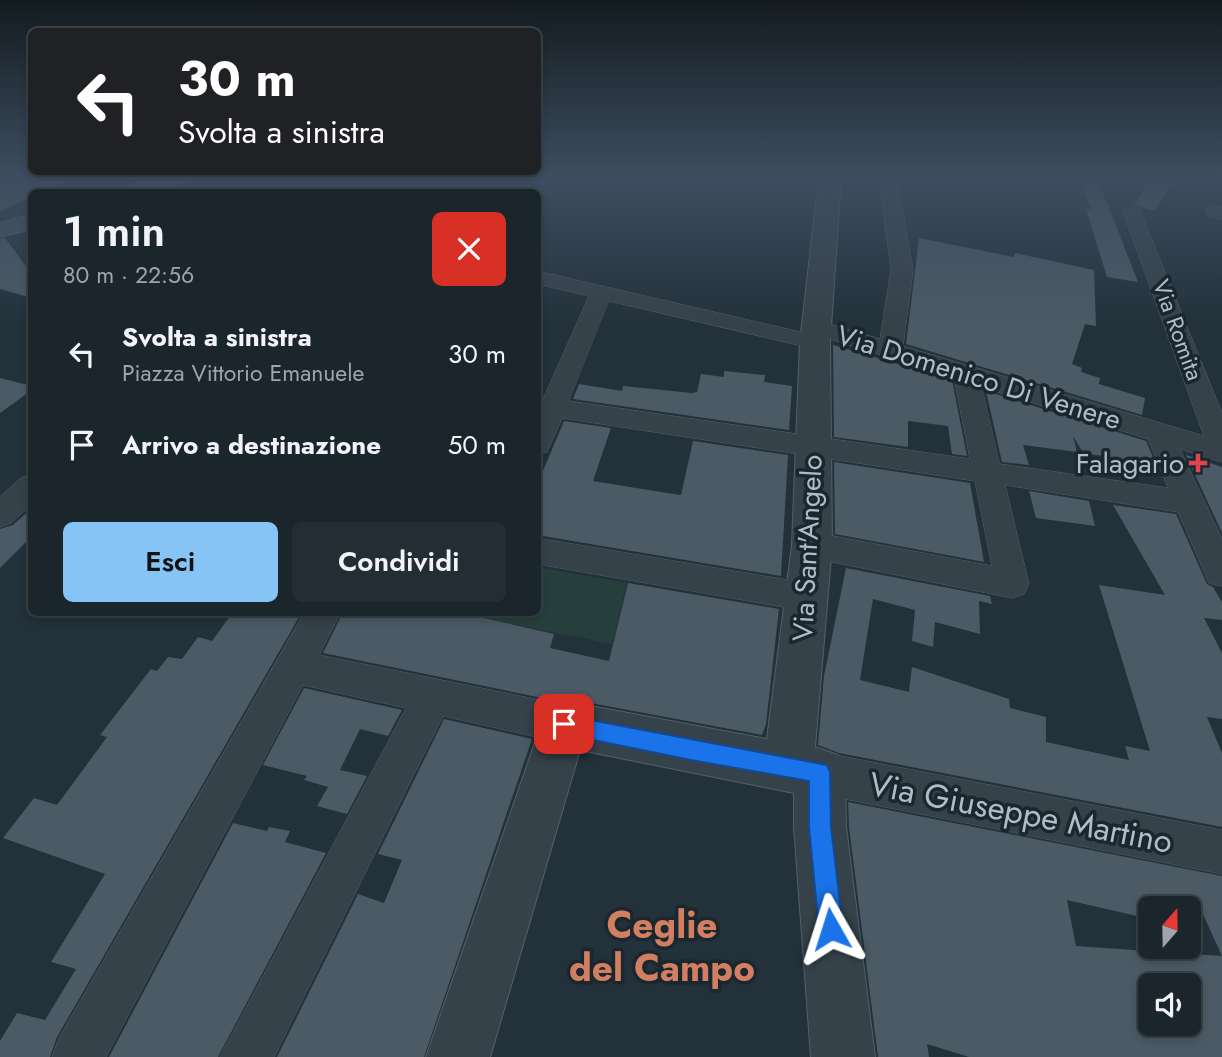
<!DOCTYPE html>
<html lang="it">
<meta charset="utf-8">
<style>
body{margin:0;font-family:Jost,sans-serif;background:#232d34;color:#f1f3f6;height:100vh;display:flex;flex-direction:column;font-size:26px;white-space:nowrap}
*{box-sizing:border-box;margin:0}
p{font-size:23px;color:#9fa5a9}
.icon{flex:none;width:38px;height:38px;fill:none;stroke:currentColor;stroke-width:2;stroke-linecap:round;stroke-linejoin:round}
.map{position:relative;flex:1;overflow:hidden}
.drawer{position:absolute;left:28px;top:189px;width:513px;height:427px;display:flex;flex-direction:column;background:#1a252c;border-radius:10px;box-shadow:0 4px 10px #0003,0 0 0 2px #384248}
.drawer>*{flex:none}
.hud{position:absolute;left:28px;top:28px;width:513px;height:147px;border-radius:10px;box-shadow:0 4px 10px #0003,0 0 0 2px #384248;background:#202124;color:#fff;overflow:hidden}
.needle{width:46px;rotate:20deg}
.controls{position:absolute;left:1138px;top:896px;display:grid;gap:14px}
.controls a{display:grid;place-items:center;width:63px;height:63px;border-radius:10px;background:#1a252c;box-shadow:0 4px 10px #0003,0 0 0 2px #384248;font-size:35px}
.pin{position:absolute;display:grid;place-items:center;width:60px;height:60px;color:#fff;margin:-30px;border-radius:14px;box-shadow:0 4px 10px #0006}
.me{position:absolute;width:77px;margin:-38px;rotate:354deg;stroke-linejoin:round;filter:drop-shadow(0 0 5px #0008)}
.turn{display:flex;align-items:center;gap:24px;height:147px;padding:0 35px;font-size:32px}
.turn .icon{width:91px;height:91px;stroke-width:2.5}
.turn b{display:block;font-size:49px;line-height:60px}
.round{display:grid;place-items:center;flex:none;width:74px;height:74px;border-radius:10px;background:#232d34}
.head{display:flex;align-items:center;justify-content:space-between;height:119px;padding:0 35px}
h1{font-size:42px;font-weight:600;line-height:52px}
.cta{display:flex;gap:14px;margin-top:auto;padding:14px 35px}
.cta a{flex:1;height:80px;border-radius:10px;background:#87c4f6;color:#111;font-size:28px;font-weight:600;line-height:80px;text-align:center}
.cta a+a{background:#232d34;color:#f1f3f6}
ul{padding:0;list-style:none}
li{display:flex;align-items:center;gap:21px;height:91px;padding:0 35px}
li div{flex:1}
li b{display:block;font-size:26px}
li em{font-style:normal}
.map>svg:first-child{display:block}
.green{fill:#273f3c}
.building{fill:#4b5a65;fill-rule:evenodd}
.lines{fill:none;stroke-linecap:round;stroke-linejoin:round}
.minor-casing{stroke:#546068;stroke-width:1}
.tertiary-casing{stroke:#546068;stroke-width:2}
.secondary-casing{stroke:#546068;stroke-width:2}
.minor{fill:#36424a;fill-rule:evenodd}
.tertiary{fill:#36424a;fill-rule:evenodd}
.secondary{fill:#44525d;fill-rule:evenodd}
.route{fill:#1a73e8;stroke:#114b97;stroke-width:2}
.health-dot{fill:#e0444e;stroke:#1b272f;stroke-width:2.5}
.labels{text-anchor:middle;stroke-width:7;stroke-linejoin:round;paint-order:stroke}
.far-street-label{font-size:23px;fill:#b1bdc6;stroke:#1b272f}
.street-label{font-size:28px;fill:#b1bdc6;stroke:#1b272f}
.poi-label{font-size:28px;fill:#b1bdc6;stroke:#1b272f;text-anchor:end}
.near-street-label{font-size:33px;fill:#b1bdc6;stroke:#1b272f}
.near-neighbourhood-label{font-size:37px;font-weight:bold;fill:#d27f61;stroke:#1b272f}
</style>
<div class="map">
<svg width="1222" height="1057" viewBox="0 0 1222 1057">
<rect width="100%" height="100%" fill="#22313a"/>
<!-- green -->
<path class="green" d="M537,567L627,583L612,644L486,619L488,613L537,612Z"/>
<!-- building -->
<g class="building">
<path d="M21,177H78L42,192H32V197L0,211V185Z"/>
<path d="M1080,177H1097L1138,282L1107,277L1086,209H1091Z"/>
<path d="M1151,179L1172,184L1154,211L1134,205Z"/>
<path d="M5,238L32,274V298L0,289V239Z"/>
<path d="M919,238L1014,257L1015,253L1094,270L1096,326L1085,324L1072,364L1082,368L1081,372L1100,378L1099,384L1145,398L1142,415L906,344Z"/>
<path d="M833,345L952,380L967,456L952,454L948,426L908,421V447L834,437Z"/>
<path d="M724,371L765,375L764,382L792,386L789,430L573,399L579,384L622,391L623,386L692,393L697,392L701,374L724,377Z"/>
<path d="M0,378L32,386V390L0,413Z"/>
<path d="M986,391L1146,441L1156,464L1083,453L1073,436L1077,452L1023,445L1029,465L1002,462Z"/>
<path d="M564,421L611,428L593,481L661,492L681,495L693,441L788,455L781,576L537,535V485Z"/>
<path d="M1186,455L1222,467V533Z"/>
<path d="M834,462L970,483L984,562L835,534Z"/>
<path d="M1029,491L1089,501L1095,526L1036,518Z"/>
<path d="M1113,505L1176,514L1207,584L1213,587L1222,602V620L1204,618L1222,653V719L1207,717L1222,753V827L839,753L818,745L824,676L846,568L990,596L992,604L979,601L980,634L935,622L933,647L912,641L915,610L873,599L860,680L909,692L912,667L1009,699L1010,708L1046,717V742L1129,760L1125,746L1150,751L1099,585L1165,595Z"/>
<path d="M32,508V536L0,568V529L13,525Z"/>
<path d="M628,583L779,609L766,724L762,735L564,698L557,701L323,653L343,612H457L554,634L550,648L609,661Z"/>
<path d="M233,612H302L57,1037L50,1057H0V1041L17,1013L45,1020L76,969L51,962L105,874L3,838L34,798L57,805L107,737L100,735L151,669L157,671L168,657L182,659L198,637L212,641Z"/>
<path d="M304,688L402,710L388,736L360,729L340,770L367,776L347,814L317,806L328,787L304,780L307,776L263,765Z"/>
<path d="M444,719L532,739L424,1057H277L358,894L384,903L402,860L378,854Z"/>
<path d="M848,802L1222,876V956L1201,910L1150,901V919L1067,900L1076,946L1222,956V1057H969L927,1044L929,1057H878L849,827ZM1150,985H1188V1024H1150Z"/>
<path d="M233,823L267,831L269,827L290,831L285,842L326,853L218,1057H109Z"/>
</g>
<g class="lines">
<defs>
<g id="minor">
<path d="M349,177H368L353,192H334Z"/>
<path d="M879,177H897L913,270L903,346L1204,436L1123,212L1125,208H1139L1222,413V462L1180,449L1222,539V586L1209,583L1178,512L1005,485L1029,584L1024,594L1012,598L812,558L801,554L796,545L801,536L812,532L992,566L975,481L562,418L547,452L537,455V413L589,296L537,284V271L822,337L808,332L804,327L808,322L816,320L880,339L891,270ZM609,301L815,349L824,347L827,342L824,337L954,378L970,459L569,401ZM982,387L1148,439L1168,488L1000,464Z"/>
<path d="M1214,205L1222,207V219L1207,215L1205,211Z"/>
<path d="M32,475V504L11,523L0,527V497L21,478Z"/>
<path d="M537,538L806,583L818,587L823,597L818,607L806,611L537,564Z"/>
<path d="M305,612H341L319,655L564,705L578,711L584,724L578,737L564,743L443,716L274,1057H220L406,708L303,685L106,1057H52L59,1038Z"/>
<path d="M820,752L1222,830V874L820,794L805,788L799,773L805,758Z"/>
</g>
<path id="tertiary" d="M819,177H841L830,342L832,545L815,747L838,755L845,773L846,827L875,1057H811L794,827V793L580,750L490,1057H426L547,708L564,701L767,739L792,545L800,342Z"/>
<g id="secondary">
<path d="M158,177H191L188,182L150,192H117L120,187Z"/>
<path d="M32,214V229L0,237V223Z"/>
</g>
</defs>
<!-- minor casing -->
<use href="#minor" class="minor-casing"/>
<!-- tertiary casing -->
<use href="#tertiary" class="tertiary-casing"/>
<!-- secondary casing -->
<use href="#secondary" class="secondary-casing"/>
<!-- minor -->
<use href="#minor" class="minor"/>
<!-- tertiary -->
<use href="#tertiary" class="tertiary"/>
<!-- secondary -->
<use href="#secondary" class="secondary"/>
</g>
<!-- sky -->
<linearGradient id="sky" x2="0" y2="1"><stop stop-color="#131b20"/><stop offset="0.55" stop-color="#3e4e60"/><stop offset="1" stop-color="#3e4e60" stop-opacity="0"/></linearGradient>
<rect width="1222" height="324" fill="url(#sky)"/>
<!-- route -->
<path class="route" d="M564,715L827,765L830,773L831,827L843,929L839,938L831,941L822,938L819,929L809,827V781L691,760L564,734L557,731L554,724L557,717Z"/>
<!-- markers -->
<path class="health-dot" d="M1194.5 452.5h7v7h7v7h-7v7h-7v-7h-7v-7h7z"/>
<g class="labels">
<!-- far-street labels -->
<g class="far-street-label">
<text transform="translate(1178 330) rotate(70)" y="8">Via Romita</text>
</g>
<!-- street labels -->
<g class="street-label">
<text transform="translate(979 377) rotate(17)" y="10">Via Domenico Di Venere</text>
<text transform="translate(807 548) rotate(-87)" y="10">Via Sant'Angelo</text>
</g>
<!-- poi labels -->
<g class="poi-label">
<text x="1184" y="473">Falagario</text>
</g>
<!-- near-street labels -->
<g class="near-street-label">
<text transform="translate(1021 812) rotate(11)" y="12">Via Giuseppe Martino</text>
</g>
<!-- near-neighbourhood labels -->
<g class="near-neighbourhood-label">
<text x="662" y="938">Ceglie<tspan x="662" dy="43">del Campo</tspan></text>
</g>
</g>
</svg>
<div class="controls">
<a><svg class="needle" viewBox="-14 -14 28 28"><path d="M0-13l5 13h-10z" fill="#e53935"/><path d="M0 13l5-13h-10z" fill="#9fa5a9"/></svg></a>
<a><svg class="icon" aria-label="sound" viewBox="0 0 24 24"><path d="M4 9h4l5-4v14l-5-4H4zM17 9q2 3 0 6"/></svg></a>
</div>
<div class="pin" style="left:564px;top:724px;background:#d93025"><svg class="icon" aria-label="arrive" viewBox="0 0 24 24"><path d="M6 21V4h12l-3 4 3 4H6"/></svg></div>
<svg class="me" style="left:831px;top:929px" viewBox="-20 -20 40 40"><path d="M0-17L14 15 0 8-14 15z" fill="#1a73e8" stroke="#fff" stroke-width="4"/></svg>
<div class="hud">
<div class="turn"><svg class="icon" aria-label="left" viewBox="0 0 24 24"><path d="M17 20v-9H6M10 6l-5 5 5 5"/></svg><div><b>30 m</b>Svolta a sinistra</div></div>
</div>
<section class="drawer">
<div class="head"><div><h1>1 min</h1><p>80 m · 22:56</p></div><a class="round" style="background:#d93025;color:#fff"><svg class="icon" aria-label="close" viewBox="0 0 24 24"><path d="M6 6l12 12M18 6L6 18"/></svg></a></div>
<ul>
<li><svg class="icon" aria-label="left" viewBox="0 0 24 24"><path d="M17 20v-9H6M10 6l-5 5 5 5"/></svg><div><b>Svolta a sinistra</b><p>Piazza Vittorio Emanuele</p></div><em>30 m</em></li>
<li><svg class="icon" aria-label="arrive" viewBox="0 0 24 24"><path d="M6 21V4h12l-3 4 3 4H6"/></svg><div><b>Arrivo a destinazione</b></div><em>50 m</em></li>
</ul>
<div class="cta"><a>Esci</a><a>Condividi</a></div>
</section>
</div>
